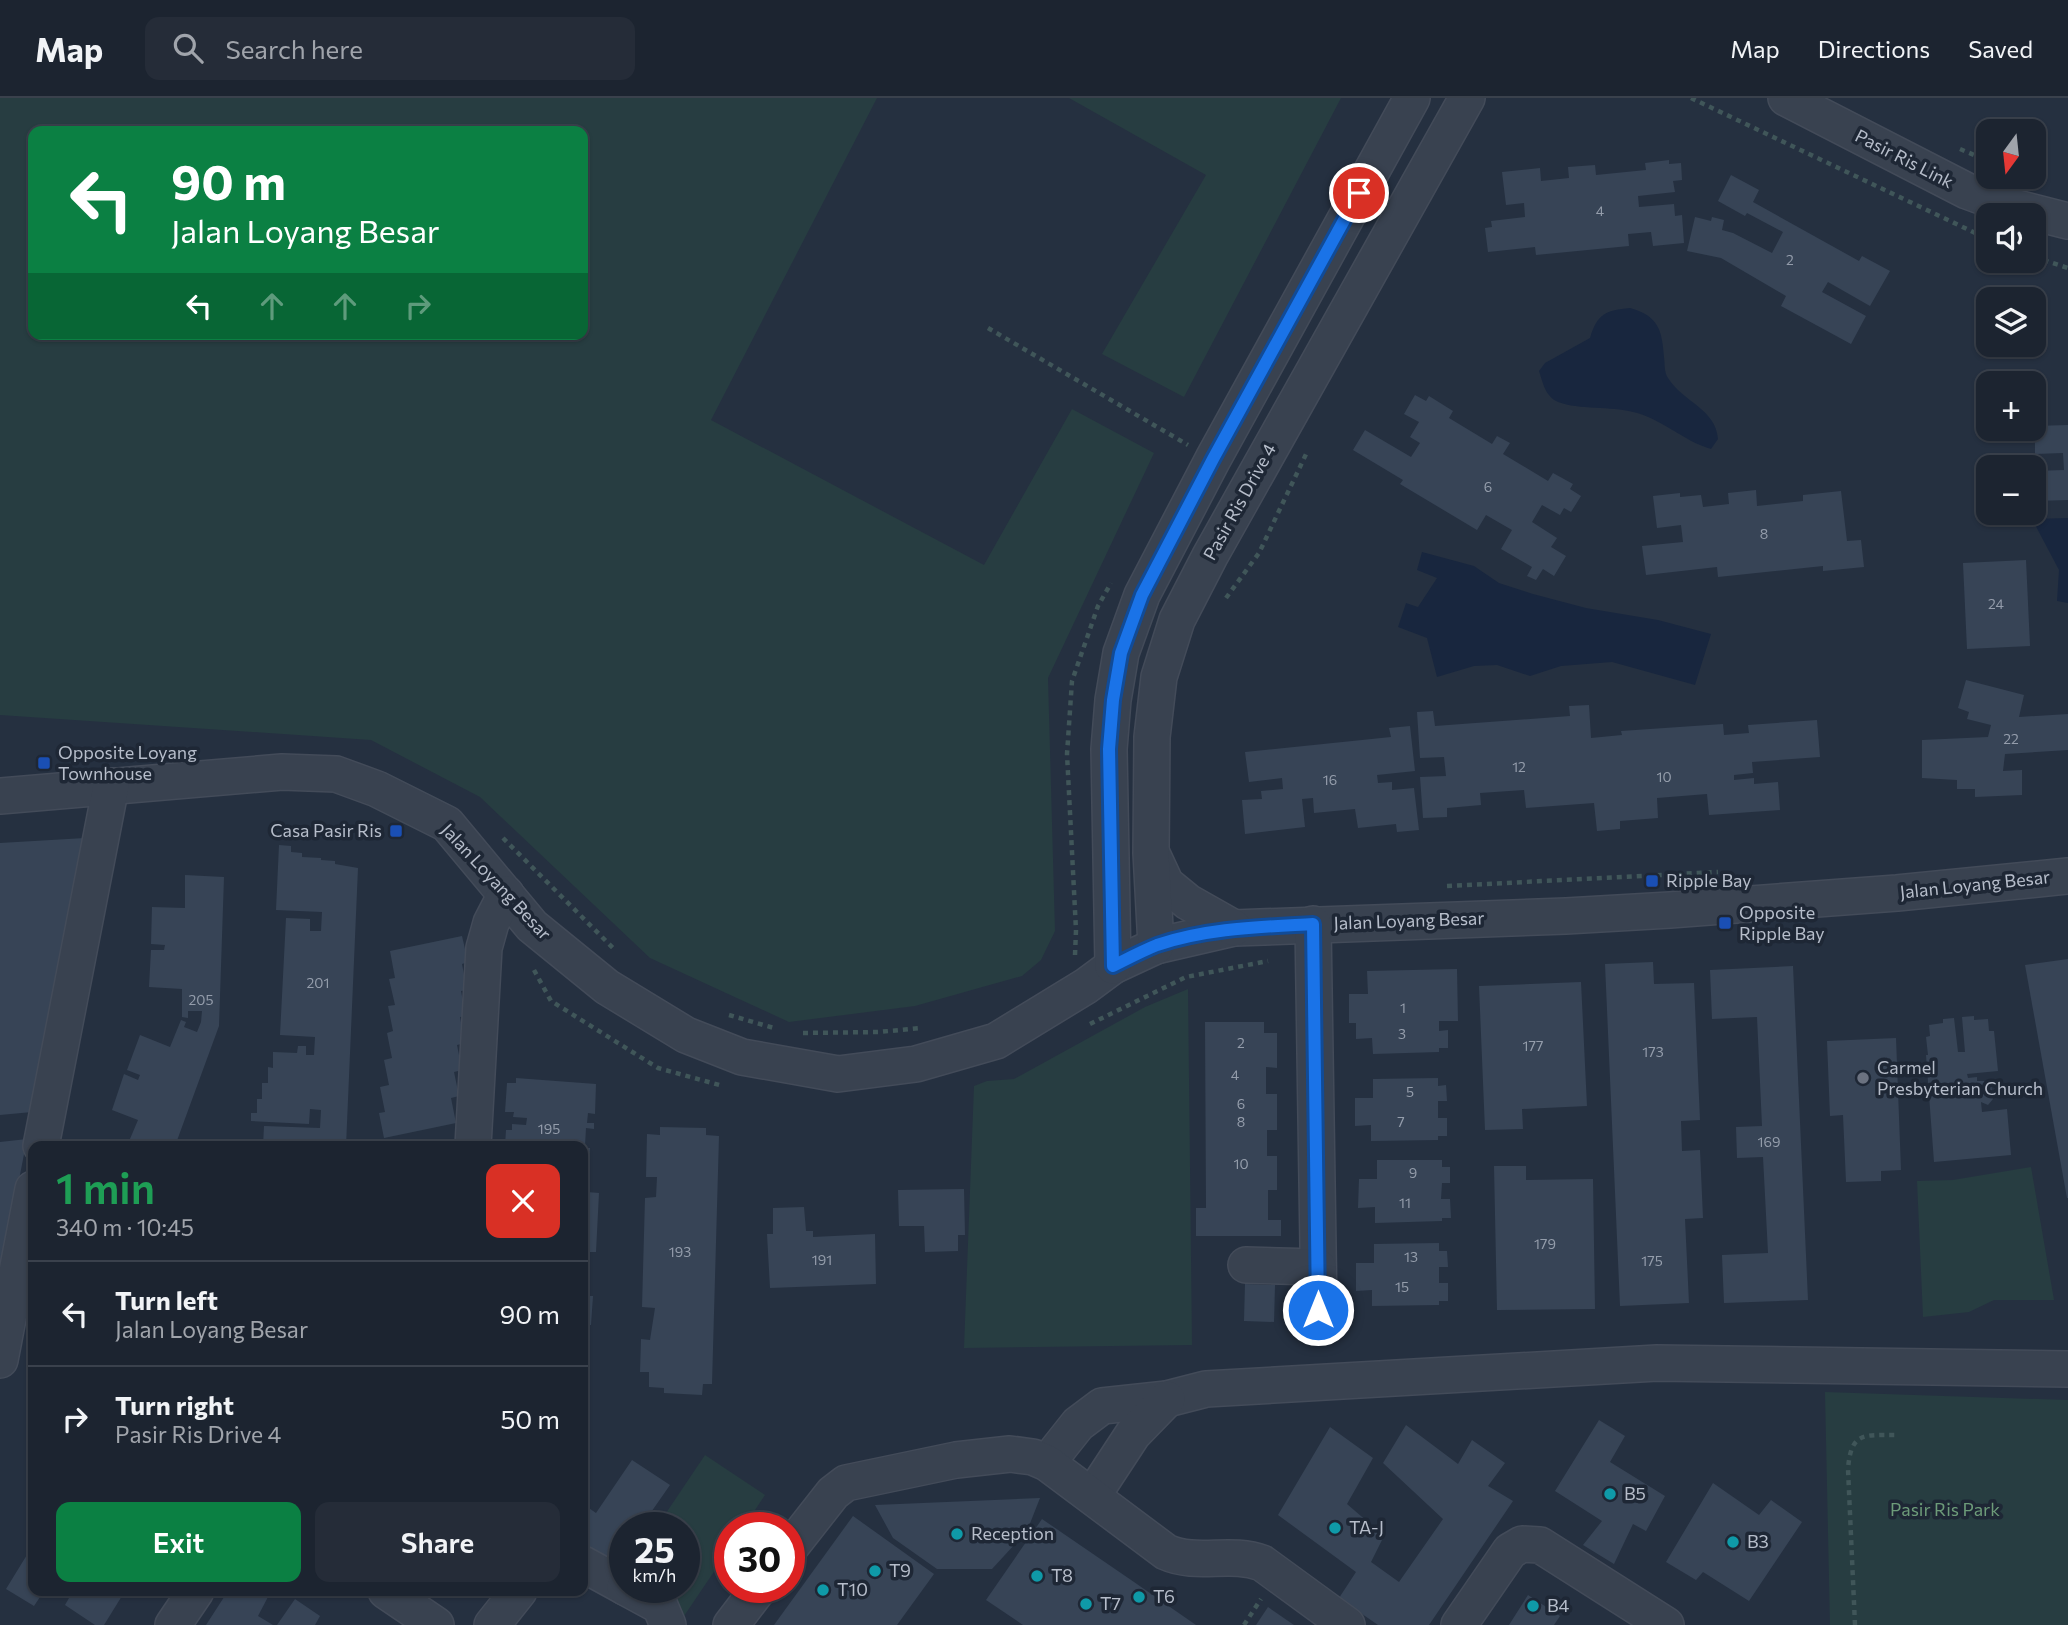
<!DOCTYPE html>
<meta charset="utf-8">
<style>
body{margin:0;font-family:Commissioner,sans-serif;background:#252c38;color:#f1f3f6;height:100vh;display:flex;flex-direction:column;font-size:26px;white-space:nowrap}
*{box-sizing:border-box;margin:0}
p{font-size:23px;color:#a0a4ab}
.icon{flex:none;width:38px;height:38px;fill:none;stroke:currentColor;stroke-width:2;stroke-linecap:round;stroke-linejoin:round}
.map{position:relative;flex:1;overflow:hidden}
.side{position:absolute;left:28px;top:1043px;width:560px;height:455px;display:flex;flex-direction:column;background:#1c2430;border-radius:14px;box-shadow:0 2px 5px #0004,0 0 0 2px #3a414c}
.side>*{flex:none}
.banner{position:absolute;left:28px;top:28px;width:560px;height:214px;border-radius:14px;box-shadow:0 2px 5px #0004,0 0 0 2px #3a414c;background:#0b8043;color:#fff;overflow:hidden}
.needle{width:46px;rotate:195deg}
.controls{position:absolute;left:1976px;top:21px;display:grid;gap:14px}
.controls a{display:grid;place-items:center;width:70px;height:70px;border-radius:14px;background:#1c2430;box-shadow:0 2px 5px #0004,0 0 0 2px #3a414c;font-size:35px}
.speed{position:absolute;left:609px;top:1414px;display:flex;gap:14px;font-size:35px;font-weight:700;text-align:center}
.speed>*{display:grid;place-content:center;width:91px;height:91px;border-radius:50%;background:#1c2430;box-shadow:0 2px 5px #0004,0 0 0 2px #3a414c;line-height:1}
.speed small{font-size:18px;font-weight:400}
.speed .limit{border:10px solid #d22;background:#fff;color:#111}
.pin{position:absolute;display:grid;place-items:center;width:60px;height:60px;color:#fff;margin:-30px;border:4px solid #fff;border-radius:50%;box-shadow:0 2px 7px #0007}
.me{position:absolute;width:77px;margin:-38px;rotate:0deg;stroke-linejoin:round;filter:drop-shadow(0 0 5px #0008)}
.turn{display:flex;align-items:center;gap:24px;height:147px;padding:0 28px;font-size:32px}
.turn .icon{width:91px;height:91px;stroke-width:2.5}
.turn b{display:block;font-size:49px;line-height:60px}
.lanes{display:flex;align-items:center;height:66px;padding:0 28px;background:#0003;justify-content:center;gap:35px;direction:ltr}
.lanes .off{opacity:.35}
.round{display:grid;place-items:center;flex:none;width:74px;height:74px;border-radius:14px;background:#252c38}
.overview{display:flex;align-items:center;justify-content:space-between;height:119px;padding:0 28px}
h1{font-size:42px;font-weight:600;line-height:52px;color:#1e9e55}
.cta{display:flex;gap:14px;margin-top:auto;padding:14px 28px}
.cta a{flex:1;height:80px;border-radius:14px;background:#0b8043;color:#fff;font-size:28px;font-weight:600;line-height:80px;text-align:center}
.cta a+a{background:#252c38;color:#f1f3f6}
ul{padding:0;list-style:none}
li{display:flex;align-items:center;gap:21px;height:105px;padding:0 28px;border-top:2px solid #3a414c}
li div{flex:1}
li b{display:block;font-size:26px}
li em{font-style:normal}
header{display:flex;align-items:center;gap:42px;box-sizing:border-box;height:98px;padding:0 35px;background:#1c2430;border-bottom:2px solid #3a414c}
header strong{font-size:33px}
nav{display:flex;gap:38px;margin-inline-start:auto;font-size:24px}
.search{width:490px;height:63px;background:#252c38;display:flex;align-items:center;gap:18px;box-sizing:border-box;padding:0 24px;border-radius:14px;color:#a0a4ab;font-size:26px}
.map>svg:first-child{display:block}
.green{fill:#273d41;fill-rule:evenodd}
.water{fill:#18263e}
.building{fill:#374456}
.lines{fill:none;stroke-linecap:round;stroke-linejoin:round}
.minor-casing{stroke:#434b59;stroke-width:38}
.path{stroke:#405659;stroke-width:4.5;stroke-dasharray:5 5;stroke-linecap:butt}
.minor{stroke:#394250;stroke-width:35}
.route-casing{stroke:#114b97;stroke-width:18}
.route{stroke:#1a73e8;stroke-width:12}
.transit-dot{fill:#1a4fb4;stroke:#1e2735;stroke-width:2.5}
.worship-dot{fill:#6b7280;stroke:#1e2735;stroke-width:2.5}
.culture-dot{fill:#0f9aa8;stroke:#1e2735;stroke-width:2.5}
.labels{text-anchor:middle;stroke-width:7;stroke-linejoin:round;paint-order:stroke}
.number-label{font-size:14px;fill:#949dab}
.street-label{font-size:18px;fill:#b6bdca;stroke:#1e2735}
.poi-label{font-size:18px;fill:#b6bdca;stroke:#1e2735;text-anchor:start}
.park-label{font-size:18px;fill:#6d9b79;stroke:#1e2735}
</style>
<header>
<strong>Map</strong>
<div class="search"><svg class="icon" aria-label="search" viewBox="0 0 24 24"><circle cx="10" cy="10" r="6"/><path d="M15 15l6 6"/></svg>Search here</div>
<nav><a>Map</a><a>Directions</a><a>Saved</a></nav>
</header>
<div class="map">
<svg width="2068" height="1527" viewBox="0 0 2068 1527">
<rect width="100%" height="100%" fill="#253040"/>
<!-- green -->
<g class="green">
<path d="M0,0H877L711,322L984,467L1072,311L1154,355L1048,580L1055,833L1041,862L1022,878L915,908L789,924L650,860L480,699L371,642L0,617ZM583,33V236H33V33Z"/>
<path d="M1069,0H1341L1184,299L1102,256L1206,77Z"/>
<path d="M1188,891L1192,1247L964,1250L974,988L987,983L1014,981L1145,909Z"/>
<path d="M2031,1069L2054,1202H1994L1969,1214L1923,1219L1917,1083L1953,1082Z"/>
<path d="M1825,1294L2068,1302V1527H1830Z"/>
<path d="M705,1357L765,1397L743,1430H730V1450L680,1524L628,1489H684V1430H656Z"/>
</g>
<!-- water -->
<g class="water">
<path d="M1630,210C1658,218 1662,231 1664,259C1665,266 1664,274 1668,280C1683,304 1716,311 1718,341L1711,351C1683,343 1661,320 1633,314C1611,308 1579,312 1558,304C1545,298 1543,285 1539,273L1545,265L1590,240C1597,216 1606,212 1630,210Z"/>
<path d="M2068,420V505L2057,503L2059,472L2032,421Z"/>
<path d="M1422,454L1474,468L1499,485L1533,496L1586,510L1658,522L1711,536L1695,587L1612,564L1561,568L1530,578L1497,567L1474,568L1437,579L1427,540L1398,529L1406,505L1418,509L1437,480L1417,472Z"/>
</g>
<!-- building -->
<g class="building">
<path d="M1669,62V66L1681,65L1682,82L1673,83L1675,94L1638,98L1639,109L1674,106L1675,118L1682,117L1684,145L1653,148L1651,134L1628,136L1629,148L1536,157L1535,149L1488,154L1485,130L1492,129L1491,123L1525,119L1524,105L1506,107L1502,74L1540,70L1541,83L1569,80L1568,69L1595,67L1596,77L1646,72L1645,65Z"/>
<path d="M1731,77L1759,92L1753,104L1859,163L1862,158L1890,173L1870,208L1828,184L1822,194L1866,218L1851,246L1781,208L1786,198L1721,160L1687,153L1695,119L1711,123L1712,119L1724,122L1722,132L1733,135L1772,155L1783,134L1747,115L1745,118L1718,103Z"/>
<path d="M1415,297L1426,303L1429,298L1453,313L1449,320L1492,346L1497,338L1510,345L1503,356L1548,383L1553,375L1573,386L1570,391L1581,398L1571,414L1564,410L1560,417L1542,407L1532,424L1557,440L1551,449L1566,458L1554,478L1543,471L1536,482L1527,478L1532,469L1501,451L1512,432L1486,417L1477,432L1400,386L1403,382L1353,352L1365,332L1411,359L1420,345L1410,339L1419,324L1404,316Z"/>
<path d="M2068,327V402L2034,403V373L2064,372L2063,355L2035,356V328Z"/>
<path d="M1756,392L1757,408L1803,403V397L1841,393L1847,443L1861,442L1864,469L1823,473V468L1718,479L1717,469L1646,477L1642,448L1683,444L1681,427L1657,430L1653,398L1680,395V399L1701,397L1703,409L1729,406L1728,395Z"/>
<path d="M2026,462L2030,548L1967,551L1963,465Z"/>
<path d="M1966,582L2024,597L2019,619L2068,616V652L2005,656L2003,673L2022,672V697L1975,699V691H1957V682L1922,680V642L1988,639L1991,627L1967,621L1969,614L1958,610Z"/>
<path d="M1589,607L1591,640L1622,637L1621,633L1723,626L1724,637L1749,635L1748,627L1817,622L1820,659L1752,664L1753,675L1734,677V682L1754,680V686L1778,684L1780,712L1709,717L1707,696L1657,700L1658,720L1620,723V731L1597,733L1594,705L1526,710L1524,692L1480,695L1481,707L1447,710V719L1423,720L1420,679L1446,678L1444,659L1420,660L1417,614L1433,613L1435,628L1570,618L1569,608Z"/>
<path d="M1410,628L1415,673L1377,677L1378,685L1392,684V692L1414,690L1419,732L1397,734L1396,726L1358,730L1355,711L1314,715L1313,700L1302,701L1305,729L1245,736L1242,702L1262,701L1261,693L1283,691L1282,680L1249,684L1245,654L1391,639L1389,630Z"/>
<path d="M85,740L32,1014L0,1017V745Z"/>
<path d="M279,747L291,748V754L302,755V759L321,760V762L335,763V766L358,770L346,1048H263L264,1028L320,1030L321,1012L310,1011L309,1026L251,1023V1015H257V1001H262V985H268V969L273,970V954L297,955L298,948H306V957H314L315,939L280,937L286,820L310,821V833H321L322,814L276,812Z"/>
<path d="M185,777L224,779L219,928L175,1048H127L138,1022L112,1012L124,976L138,982L140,977L127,972L140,937L170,949L181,922L186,924L184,929L197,934L201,924L202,913H188V920L182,919V891L149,889L151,852H164L165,847L151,846L152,809L185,810Z"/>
<path d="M462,838L468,864L462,866L467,892L461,893L466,918L460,919L465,945L457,947L462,972L454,974L459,998L451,1000L456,1025L384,1040L379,1015L385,1014L380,989L389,987L384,962L392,960L387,935L393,933L388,908L395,907L389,881L395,880L390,853Z"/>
<path d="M2068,861V1100H2067L2025,867Z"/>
<path d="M1653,864L1654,886L1694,885L1700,1022L1681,1023L1682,1053L1700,1052L1703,1120L1685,1121L1689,1205L1620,1208L1605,866Z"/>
<path d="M1793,868L1808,1202L1724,1205L1722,1157L1768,1155L1763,1059L1737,1060L1736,1029L1762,1028L1757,919L1712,921L1710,872Z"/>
<path d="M1457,871L1458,923H1439V933L1448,932V950H1439V954L1373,956L1372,940L1356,941V925H1349V896H1368L1367,873Z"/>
<path d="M1581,884L1587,1008L1522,1011L1523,1031L1485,1032L1479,888Z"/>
<path d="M1974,918V922L1988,921L1989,933H1994L1998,973L1967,976L1968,980L1977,979V983H1988L1991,986L1993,1001L1988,1007L1981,1004L1982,1014L2007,1011L2011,1057L1934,1064L1926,957H1928L1926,939L1930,938L1929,927L1943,925V921L1954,920L1958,954H1965L1962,919Z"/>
<path d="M1205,924H1264V935H1277V970L1266,969V996H1277V1032H1267V1058H1277V1092H1268V1122H1281V1138H1196V1110H1206Z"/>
<path d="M1896,940L1901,1072L1881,1073V1083L1846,1084L1843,1017L1830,1018L1827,943Z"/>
<path d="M516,980L596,986L595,1016L588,1015L587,1025H594V1031L586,1030L585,1048H505L506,1032H512V1026L526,1027L527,1020L513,1019L514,1014H505L507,985H516Z"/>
<path d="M1438,980V988L1446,987L1447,1003H1438V1020H1447V1038H1438V1042L1371,1043V1027L1355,1028V1000H1373V981Z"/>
<path d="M660,1029L706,1030V1037L719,1038L712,1286H703L702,1297L664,1295V1290L649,1289V1274H640L641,1241L650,1242L655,1210L642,1209L645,1100L656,1099L657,1079H646L647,1036L660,1037Z"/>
<path d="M27,1041L1,1173L0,1172V1044Z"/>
<path d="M583,1050H590L587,1094L599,1095L596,1154H585V1162H583Z"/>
<path d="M1377,1062H1442V1069H1450V1085H1442L1441,1101H1450L1451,1120H1442V1123L1375,1125V1109L1358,1110L1359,1081H1377Z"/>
<path d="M1494,1068H1526V1082L1593,1081L1595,1211L1497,1212Z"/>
<path d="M964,1091L965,1137H958V1153L925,1154L924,1128H899L898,1092Z"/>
<path d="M804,1109L806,1133H813V1139L875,1136L876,1186L770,1190L767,1136H773V1110Z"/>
<path d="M1439,1145V1153H1447L1448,1169H1439V1185H1448V1203H1439V1207L1372,1208V1192L1356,1193V1165H1374V1146Z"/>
<path d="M583,1169H588L586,1198H593L591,1227H583Z"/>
<path d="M1245,1186L1275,1187L1274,1224L1244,1223Z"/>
<path d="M583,1234L590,1235L589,1257L583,1256Z"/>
<path d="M1599,1322L1625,1338L1610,1364L1665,1398L1646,1433L1633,1426L1614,1466L1583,1447L1602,1423L1555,1393Z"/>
<path d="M1406,1327L1458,1366L1472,1342L1505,1365L1488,1388L1513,1403L1429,1527H1378L1339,1500L1356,1474L1278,1417L1330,1329L1373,1360L1347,1406L1384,1438L1371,1464L1399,1484L1443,1421L1383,1365Z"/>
<path d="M632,1362L670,1387L640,1430H625V1452L605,1481L583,1466V1406L596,1415Z"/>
<path d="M1713,1385L1759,1417L1771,1402L1802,1424L1749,1503L1703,1474L1696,1482L1666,1464Z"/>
<path d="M1040,1400L1027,1433L992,1471H937L893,1440L875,1407Z"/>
<path d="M853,1418L934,1476L897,1527H774Z"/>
<path d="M1042,1421L1134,1484L1196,1527H1023L986,1502Z"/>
<path d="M33,1447V1493H44L34,1508L6,1491Z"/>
<path d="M73,1493H125L104,1527H95L65,1507Z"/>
<path d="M228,1493H263L269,1497L258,1518L273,1527H206Z"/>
<path d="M1528,1497L1560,1518L1554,1527H1509Z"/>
<path d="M295,1501L320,1518L315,1527H277Z"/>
<path d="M1268,1509L1294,1527H1256Z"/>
</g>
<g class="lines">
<defs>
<g id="minor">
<path d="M1786,0L1967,93L2005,107L2068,123"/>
<path d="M0,698L282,674L336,676L377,691L447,726L532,828L607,889L686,937L742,959L838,976L916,966L996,943L1086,888L1113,868L1156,848L1234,830L1566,818L1670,812L1897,795L2068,778"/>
<path d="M1153,758L1166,786L1188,804L1234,830"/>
<path d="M1313,826L1319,1212"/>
<path d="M1156,848L1151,755L1152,639L1159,579L1177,522L1210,458L1467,0"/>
<path d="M1113,868L1109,651L1113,602L1121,555L1142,497L1213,361L1412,0"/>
<path d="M41,1048L111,688"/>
<path d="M473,1048L484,850L491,825L506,796"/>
<path d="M1246,1167L1318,1169"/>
<path d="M0,1262L33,1091"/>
<path d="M1047,1365L1078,1326L1102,1308L1167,1301L1206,1291L1657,1265L2068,1271"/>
<path d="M1093,1397L1133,1336L1167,1301"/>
<path d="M789,1451L833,1395L846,1385L956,1362L1010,1356L1033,1359L1047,1365L1166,1454C1197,1468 1230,1453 1262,1465L1347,1527"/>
<path d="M583,1466L625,1489"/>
<path d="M625,1489L660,1508L668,1527"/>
<path d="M386,1493L436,1527"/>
<path d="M173,1527L196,1493"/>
<path d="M492,1527L519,1493"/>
<path d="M731,1527L760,1489"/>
<path d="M1459,1527L1510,1453L1522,1446L1540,1447L1666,1527"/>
</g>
</defs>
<!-- minor casing -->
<use href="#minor" class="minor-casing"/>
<!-- path -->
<g class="path">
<path d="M1691,0L1988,141"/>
<path d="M1960,51L1988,63"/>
<path d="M2034,159L2068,170"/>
<path d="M988,230L1188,347"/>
<path d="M1226,500L1259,455L1308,352"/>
<path d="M503,740L616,853"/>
<path d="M1447,788L1718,774"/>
<path d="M1075,857L1076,832L1067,656L1072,583L1098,508L1111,485"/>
<path d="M534,872L551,903L658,970L723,988"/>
<path d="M729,917L774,930"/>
<path d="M1090,926L1186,879L1268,863"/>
<path d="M803,935L879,934L920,930"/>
<path d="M1244,1527L1261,1501"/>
<path d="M1855,1527L1848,1371C1851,1334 1863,1337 1896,1337"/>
</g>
<!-- minor -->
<use href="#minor" class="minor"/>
</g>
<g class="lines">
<defs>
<path id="route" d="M1318,1212L1313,826C1261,829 1207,830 1157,847C1142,853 1127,861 1113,868L1109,651L1113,602L1121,555L1142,497L1154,474L1213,361L1359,95"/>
</defs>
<!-- route casing -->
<use href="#route" class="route-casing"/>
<!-- route -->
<use href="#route" class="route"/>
</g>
<!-- markers -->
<g class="transit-dot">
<rect x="37" y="658" width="14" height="14" rx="3.5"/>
<rect x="389" y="726" width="14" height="14" rx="3.5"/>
<rect x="1645" y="776" width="14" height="14" rx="3.5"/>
<rect x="1718" y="818" width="14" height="14" rx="3.5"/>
</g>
<circle class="worship-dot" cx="1863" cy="980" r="7"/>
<g class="culture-dot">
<circle cx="1610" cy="1396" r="7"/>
<circle cx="1335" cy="1430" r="7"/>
<circle cx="957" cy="1436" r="7"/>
<circle cx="1733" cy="1444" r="7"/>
<circle cx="875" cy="1473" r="7"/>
<circle cx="1037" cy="1478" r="7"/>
<circle cx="823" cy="1492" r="7"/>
<circle cx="1139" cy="1499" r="7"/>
<circle cx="1086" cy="1506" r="7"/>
<circle cx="1533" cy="1508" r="7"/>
</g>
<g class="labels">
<!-- number labels -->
<g class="number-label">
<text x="1600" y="118">4</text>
<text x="1790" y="167">2</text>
<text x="1488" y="394">6</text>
<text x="1764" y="441">8</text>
<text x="1996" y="511">24</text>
<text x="2011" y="646">22</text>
<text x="1519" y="674">12</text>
<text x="1664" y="684">10</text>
<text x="1330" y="687">16</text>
<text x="318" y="890">201</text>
<text x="201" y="907">205</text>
<text x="1403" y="915">1</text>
<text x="1402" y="941">3</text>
<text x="1241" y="950">2</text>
<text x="1533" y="953">177</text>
<text x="1653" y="959">173</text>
<text x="1235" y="982">4</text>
<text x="1410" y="999">5</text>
<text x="1241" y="1011">6</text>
<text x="1241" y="1029">8</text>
<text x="1401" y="1029">7</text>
<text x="549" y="1036">195</text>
<text x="1769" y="1049">169</text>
<text x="1241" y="1071">10</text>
<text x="1413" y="1080">9</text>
<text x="1405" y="1110">11</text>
<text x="1545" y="1151">179</text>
<text x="680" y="1159">193</text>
<text x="1411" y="1164">13</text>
<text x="822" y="1167">191</text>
<text x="1652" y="1168">175</text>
<text x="1402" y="1194">15</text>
</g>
<!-- street labels -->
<g class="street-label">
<text transform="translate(1904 61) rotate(27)" y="6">Pasir Ris Link</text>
<text transform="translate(1240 404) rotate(-61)" y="6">Pasir Ris Drive 4</text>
<text transform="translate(496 784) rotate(47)" y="6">Jalan Loyang Besar</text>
<text transform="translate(1975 787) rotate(-6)" y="6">Jalan Loyang Besar</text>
<text transform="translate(1409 823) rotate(-2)" y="6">Jalan Loyang Besar</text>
</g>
<!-- poi labels -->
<g class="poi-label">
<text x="58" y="661">Opposite Loyang<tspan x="58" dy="21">Townhouse</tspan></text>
<text x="382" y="739" text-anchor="end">Casa Pasir Ris</text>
<text x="1666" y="789">Ripple Bay</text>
<text x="1739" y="821">Opposite<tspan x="1739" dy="21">Ripple Bay</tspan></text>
<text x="1877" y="976">Carmel<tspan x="1877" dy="21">Presbyterian Church</tspan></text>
<text x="1624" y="1402">B5</text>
<text x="1349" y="1436">TA-J</text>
<text x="971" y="1442">Reception</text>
<text x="1747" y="1450">B3</text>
<text x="889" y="1479">T9</text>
<text x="1051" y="1484">T8</text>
<text x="837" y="1498">T10</text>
<text x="1153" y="1505">T6</text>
<text x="1100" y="1512">T7</text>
<text x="1547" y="1514">B4</text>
</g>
<!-- park labels -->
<g class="park-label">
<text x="1945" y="1418">Pasir Ris Park</text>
</g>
</g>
</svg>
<div class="controls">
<a><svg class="needle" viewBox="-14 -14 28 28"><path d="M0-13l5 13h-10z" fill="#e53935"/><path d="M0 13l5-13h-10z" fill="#a0a4ab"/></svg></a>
<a><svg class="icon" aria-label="sound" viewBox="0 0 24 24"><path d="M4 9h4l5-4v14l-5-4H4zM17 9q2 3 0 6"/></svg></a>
<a><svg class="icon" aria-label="layers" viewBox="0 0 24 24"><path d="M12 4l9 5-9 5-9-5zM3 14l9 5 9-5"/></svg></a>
<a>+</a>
<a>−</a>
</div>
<div class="speed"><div>25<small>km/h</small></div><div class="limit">30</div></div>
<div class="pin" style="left:1359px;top:95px;background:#d93025"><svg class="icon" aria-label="arrive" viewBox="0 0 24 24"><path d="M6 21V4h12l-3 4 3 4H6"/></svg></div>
<svg class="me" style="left:1318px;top:1212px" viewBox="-20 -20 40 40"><circle r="17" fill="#1a73e8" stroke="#fff" stroke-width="3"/><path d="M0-11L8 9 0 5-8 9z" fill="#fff"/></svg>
<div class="banner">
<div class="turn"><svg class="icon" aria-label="left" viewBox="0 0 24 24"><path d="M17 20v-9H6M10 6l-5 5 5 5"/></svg><div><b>90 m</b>Jalan Loyang Besar</div></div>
<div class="lanes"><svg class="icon" aria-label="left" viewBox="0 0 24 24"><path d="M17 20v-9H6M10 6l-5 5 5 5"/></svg><svg class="icon off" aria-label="ahead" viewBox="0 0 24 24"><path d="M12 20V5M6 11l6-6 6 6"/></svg><svg class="icon off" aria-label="ahead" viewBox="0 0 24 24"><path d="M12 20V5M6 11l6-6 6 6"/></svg><svg class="icon off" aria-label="right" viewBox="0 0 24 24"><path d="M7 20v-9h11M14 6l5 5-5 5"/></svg></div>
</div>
<section class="side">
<div class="overview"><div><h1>1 min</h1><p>340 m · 10:45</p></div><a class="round" style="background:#d93025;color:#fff"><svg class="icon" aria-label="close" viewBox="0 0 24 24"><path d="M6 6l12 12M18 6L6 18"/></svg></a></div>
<ul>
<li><svg class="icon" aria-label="left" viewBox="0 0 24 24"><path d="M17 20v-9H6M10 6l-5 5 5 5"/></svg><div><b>Turn left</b><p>Jalan Loyang Besar</p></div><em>90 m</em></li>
<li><svg class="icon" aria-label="right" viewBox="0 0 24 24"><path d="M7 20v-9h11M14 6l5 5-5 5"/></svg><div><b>Turn right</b><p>Pasir Ris Drive 4</p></div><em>50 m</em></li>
</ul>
<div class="cta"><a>Exit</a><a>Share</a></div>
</section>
</div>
